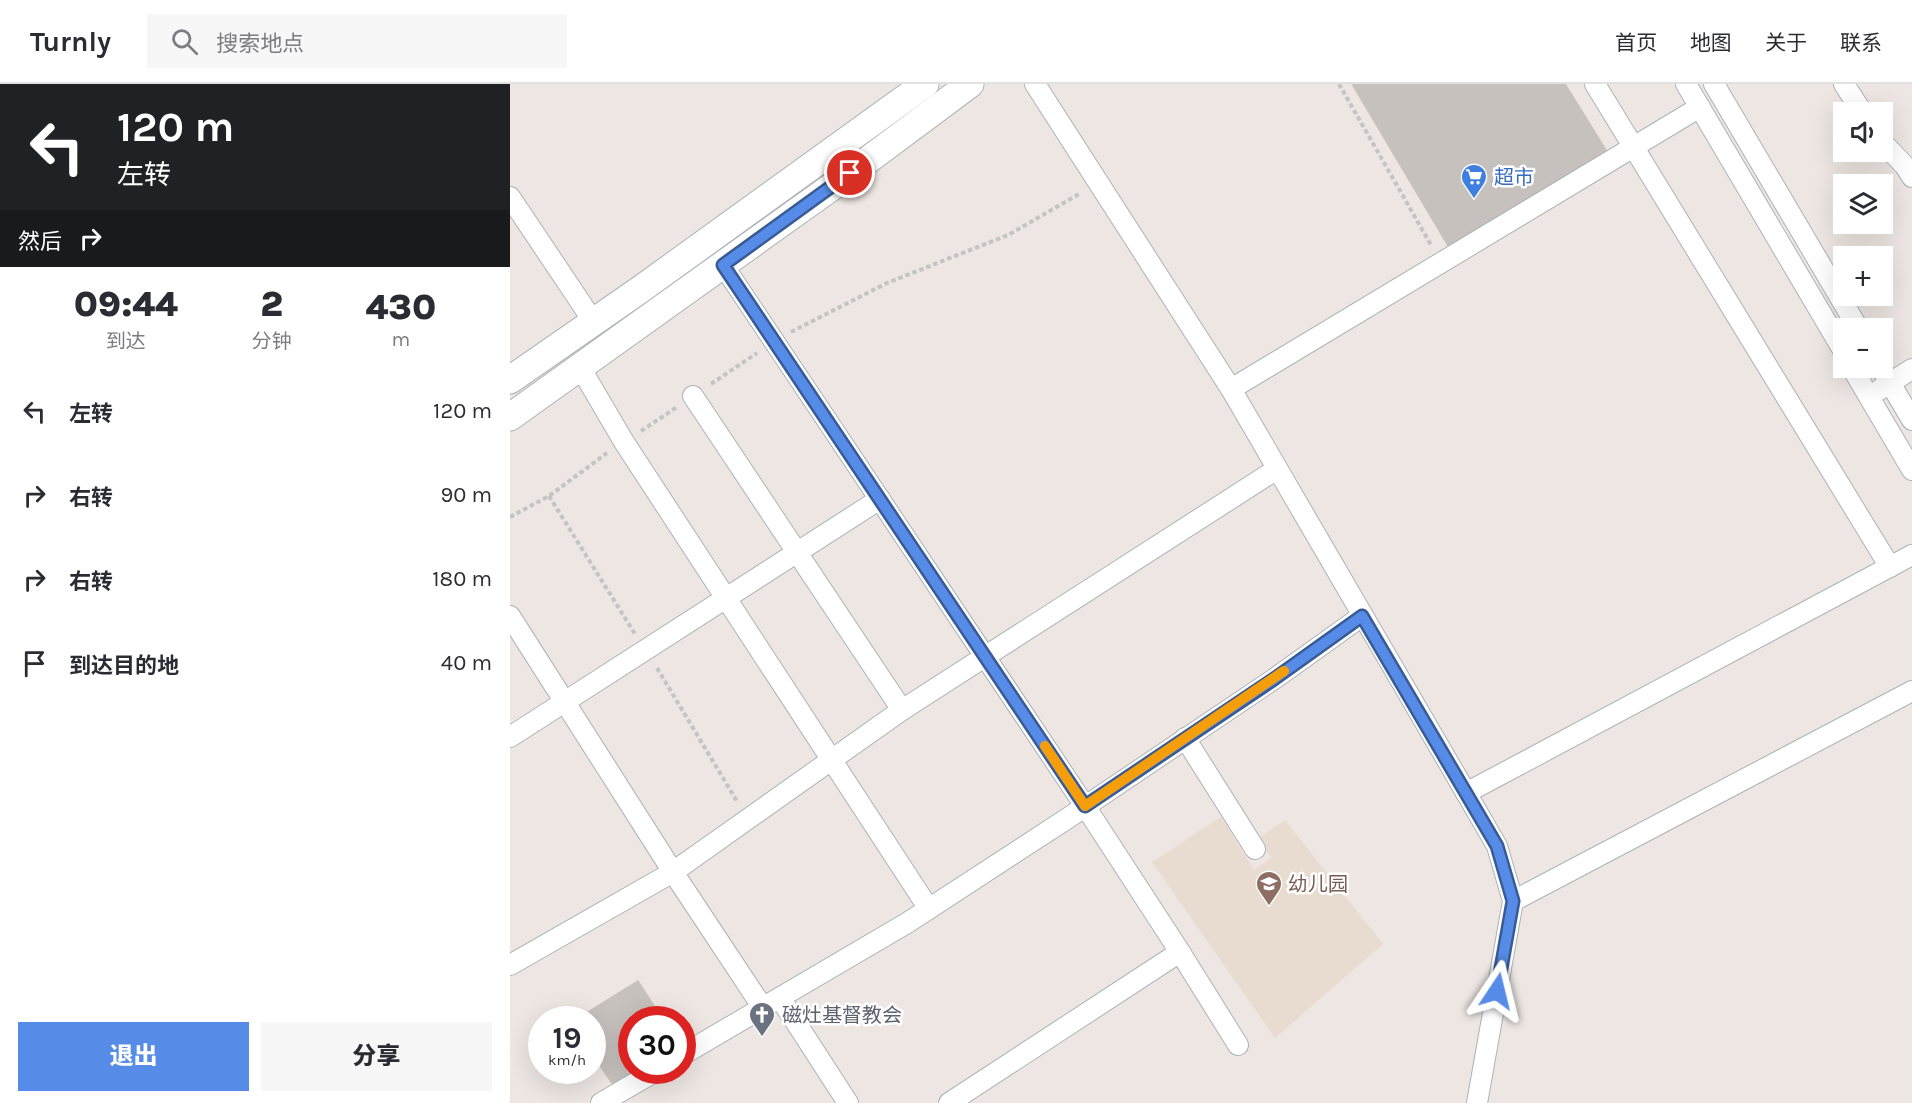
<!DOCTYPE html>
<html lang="zh">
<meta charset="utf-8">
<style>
body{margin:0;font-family:Karla,"Noto Sans SC",sans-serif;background:#f7f7f7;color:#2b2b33;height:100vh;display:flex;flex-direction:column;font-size:22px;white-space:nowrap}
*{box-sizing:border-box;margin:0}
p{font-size:20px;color:#7c7c81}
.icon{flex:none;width:33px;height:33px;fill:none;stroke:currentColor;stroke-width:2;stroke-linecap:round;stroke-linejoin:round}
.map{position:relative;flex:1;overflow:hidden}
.side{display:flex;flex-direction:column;background:#fff;width:510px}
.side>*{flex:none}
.top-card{background:#202124;color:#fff;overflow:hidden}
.tools{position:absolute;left:1323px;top:18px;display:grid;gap:12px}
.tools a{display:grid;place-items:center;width:60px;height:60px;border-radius:0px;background:#fff;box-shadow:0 6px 24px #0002;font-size:30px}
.speed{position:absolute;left:18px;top:922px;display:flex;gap:12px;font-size:30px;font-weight:700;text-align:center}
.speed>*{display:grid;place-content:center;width:78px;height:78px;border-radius:50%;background:#fff;box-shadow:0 6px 24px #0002;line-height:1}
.speed small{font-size:15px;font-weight:400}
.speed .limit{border:9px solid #d22;background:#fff;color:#111}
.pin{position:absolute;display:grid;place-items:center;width:51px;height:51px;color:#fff;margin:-26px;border:3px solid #fff;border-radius:50%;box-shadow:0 2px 6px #0007}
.me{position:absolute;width:66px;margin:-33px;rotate:10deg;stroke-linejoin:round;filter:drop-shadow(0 0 4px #0008)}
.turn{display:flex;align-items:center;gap:21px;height:126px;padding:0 18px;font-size:27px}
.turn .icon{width:78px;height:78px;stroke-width:2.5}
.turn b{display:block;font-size:42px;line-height:51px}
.then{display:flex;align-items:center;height:57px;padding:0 18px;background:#0003;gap:12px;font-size:22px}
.eta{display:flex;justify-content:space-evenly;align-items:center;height:102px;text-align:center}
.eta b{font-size:36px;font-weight:800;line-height:42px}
.button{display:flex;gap:12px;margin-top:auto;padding:12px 18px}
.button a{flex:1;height:69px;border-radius:0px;background:#568ce7;color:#fff;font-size:24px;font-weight:800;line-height:69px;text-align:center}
.button a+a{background:#f7f7f7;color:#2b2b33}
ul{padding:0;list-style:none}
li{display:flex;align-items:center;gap:18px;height:84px;padding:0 18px}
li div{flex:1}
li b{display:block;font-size:22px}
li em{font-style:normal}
header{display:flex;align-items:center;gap:36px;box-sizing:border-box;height:84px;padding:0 30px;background:#fff;border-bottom:2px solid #e1e1e2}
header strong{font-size:28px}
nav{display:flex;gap:33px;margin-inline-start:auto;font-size:21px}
.search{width:420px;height:54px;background:#f7f7f7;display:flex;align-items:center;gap:15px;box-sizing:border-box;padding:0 21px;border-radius:0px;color:#7c7c81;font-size:22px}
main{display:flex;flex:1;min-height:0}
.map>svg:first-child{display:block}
.education{fill:#e8dcd1}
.building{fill:#c6c1bd;stroke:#c9c2bb;stroke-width:1.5}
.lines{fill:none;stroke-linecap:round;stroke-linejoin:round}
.street-casing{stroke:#aeb2b8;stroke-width:22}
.secondary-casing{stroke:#aeb2b8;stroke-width:29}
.path{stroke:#c4c4c4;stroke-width:4;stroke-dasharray:4.5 3;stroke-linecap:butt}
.street{stroke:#fff;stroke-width:20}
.secondary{stroke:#fff;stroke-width:27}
.route-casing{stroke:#385b96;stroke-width:15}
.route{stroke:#568ce7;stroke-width:10}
.slow{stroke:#f59e0b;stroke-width:10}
.labels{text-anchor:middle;stroke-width:5;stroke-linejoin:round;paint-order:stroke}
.shop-label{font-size:20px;fill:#366cbe;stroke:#fff;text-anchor:start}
.education-label{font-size:20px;fill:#785e54;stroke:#fff;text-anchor:start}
.worship-label{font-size:20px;fill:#5b616d;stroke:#fff;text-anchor:start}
</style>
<header>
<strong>Turnly</strong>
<div class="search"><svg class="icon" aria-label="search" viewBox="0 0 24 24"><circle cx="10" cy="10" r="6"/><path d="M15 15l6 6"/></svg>搜索地点</div>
<nav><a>首页</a><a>地图</a><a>关于</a><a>联系</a></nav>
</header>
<main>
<section class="side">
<div class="top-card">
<div class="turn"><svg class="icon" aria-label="left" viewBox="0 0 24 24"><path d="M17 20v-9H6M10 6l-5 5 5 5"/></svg><div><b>120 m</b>左转</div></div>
<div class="then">然后<svg class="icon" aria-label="right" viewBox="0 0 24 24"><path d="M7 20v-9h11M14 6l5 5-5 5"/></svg></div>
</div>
<div class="eta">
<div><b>09:44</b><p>到达</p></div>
<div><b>2</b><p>分钟</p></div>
<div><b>430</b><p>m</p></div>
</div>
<ul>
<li><svg class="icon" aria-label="left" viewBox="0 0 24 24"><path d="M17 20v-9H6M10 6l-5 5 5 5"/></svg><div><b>左转</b></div><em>120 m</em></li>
<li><svg class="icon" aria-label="right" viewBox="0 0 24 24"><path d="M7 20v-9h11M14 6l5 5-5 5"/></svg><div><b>右转</b></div><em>90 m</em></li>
<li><svg class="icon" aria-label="right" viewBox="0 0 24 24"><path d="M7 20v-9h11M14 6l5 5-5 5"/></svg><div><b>右转</b></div><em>180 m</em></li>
<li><svg class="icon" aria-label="arrive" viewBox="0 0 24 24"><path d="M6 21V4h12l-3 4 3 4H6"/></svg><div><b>到达目的地</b></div><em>40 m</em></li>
</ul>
<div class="button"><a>退出</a><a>分享</a></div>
</section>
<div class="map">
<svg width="1402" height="1019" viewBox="0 0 1402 1019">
<rect width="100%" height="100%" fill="#ede6e2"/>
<!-- education -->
<path class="education" d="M711,733L744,786L761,774L749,754L775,736L873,860L765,954L642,778Z"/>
<!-- building -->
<g class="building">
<path d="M842,0H1055L1096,66L940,165Z"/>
<path d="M128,897L153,936H122V987H136L106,1005L82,970V936H65Z"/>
</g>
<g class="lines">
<defs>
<g id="street">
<path d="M525,0L721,305L987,762L1003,817L967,1019"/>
<path d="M1085,0L1380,483"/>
<path d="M1176,0L1334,268"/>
<path d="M1204,0L1348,244"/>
<path d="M1334,0L1352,28"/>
<path d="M1372,58L1395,82L1402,93"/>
<path d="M0,113L83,237"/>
<path d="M213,181L575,722L670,868L439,1019"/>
<path d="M70,283L114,358L419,825"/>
<path d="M1342,284L1402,386"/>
<path d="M1371,284L1402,336"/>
<path d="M721,305L1190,23"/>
<path d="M1369,306L1402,285"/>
<path d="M183,312L392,626"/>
<path d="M0,532L163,788L253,924"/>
<path d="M0,653L370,415"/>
<path d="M675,654L745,765"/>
<path d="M956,709L1402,471"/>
<path d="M1003,817L1402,607"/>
<path d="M670,868L728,961"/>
<path d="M0,881L163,788L392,626L767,385"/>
<path d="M270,914L338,1019"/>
<path d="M172,971L397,839L558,734L764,595L852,532"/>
<path d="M91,1019L146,987"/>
</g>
<g id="secondary">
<path d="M0,296L131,205L415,0"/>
<path d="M0,333L323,102L460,0"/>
</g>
</defs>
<!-- street casing -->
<use href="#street" class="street-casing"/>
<!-- secondary casing -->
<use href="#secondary" class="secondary-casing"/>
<!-- path -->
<g class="path">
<path d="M829,0L921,161"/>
<path d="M281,248L377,199L498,151L571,109"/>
<path d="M201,300L247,269"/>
<path d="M131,347L167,323"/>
<path d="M39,412L125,550"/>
<path d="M0,433L39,412L97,369"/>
<path d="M147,584L228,719"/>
</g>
<!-- street -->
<use href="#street" class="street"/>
<!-- secondary -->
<use href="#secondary" class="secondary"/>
</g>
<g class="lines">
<defs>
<path id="route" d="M340,89L213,181L575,722L764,595L852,532L987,762L1003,817L987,907"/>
</defs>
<!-- route casing -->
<use href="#route" class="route-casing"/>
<!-- route -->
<use href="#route" class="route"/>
<!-- slow -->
<path class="slow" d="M535,662L575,722L774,587"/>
</g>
<!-- icons -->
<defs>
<symbol id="supermarket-pin" viewBox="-11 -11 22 30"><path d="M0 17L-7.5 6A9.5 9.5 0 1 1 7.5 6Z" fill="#3f7fe0" stroke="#fff"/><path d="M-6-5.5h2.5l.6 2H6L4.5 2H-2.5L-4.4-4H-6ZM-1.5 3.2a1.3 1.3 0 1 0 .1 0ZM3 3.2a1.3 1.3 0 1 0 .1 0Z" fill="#fff"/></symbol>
<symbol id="school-pin" viewBox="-11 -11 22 30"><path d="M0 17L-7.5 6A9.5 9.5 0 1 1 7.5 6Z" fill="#8d6e63" stroke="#fff"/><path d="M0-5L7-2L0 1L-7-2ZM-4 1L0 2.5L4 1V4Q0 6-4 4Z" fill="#fff"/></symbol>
<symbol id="church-pin" viewBox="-11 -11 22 30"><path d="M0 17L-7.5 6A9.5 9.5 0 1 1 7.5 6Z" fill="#6b7280" stroke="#fff"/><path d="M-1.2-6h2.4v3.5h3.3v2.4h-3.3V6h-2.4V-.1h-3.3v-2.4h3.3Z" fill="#fff"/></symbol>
</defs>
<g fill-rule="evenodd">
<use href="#supermarket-pin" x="949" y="78" width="30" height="40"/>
<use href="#school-pin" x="744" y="785" width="30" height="40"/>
<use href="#church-pin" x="237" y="916" width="30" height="40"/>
</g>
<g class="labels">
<!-- shop labels -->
<g class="shop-label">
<text x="984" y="100">超市</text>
</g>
<!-- education labels -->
<g class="education-label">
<text x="778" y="807">幼儿园</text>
</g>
<!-- worship labels -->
<g class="worship-label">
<text x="272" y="938">磁灶基督教会</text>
</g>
</g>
</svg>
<div class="tools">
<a><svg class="icon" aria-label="sound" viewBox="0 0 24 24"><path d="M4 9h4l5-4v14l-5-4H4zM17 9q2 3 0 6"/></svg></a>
<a><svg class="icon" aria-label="layers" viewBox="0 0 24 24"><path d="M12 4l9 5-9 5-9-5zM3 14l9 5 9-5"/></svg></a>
<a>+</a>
<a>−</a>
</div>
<div class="speed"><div>19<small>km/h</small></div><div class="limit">30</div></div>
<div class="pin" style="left:340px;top:89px;background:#d93025"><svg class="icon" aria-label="arrive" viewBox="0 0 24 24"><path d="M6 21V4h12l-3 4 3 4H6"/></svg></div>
<svg class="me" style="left:987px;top:907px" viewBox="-20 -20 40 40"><path d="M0-17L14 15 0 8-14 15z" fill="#568ce7" stroke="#fff" stroke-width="4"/></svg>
</div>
</main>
